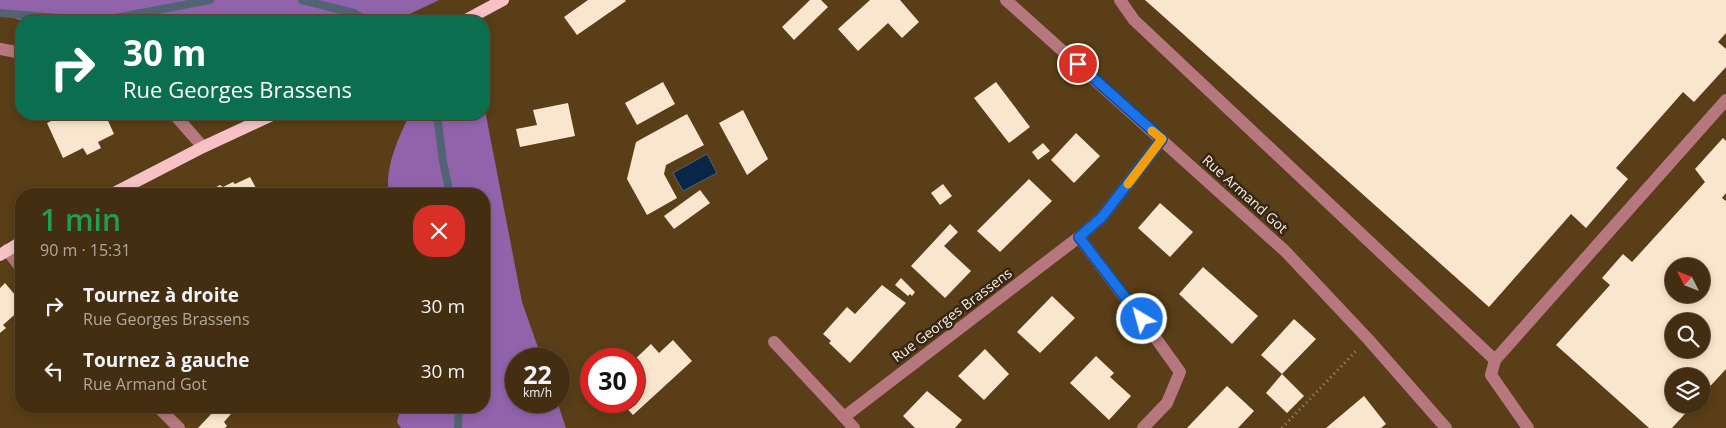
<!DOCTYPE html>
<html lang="fr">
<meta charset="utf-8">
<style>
body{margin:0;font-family:"Open Sans",sans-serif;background:#4a361a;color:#f1f3f6;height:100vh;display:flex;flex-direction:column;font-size:19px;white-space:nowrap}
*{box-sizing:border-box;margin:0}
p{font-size:16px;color:#afa89f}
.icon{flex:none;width:28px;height:28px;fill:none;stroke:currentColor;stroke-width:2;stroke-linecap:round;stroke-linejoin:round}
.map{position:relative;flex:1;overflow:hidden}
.details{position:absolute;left:15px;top:188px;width:475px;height:225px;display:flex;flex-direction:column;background:#432e11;border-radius:20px;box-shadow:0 2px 8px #0003,0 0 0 1px #5b4a31}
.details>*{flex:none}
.hud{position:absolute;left:15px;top:15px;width:475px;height:105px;border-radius:20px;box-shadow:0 2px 8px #0003,0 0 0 1px #5b4a31;background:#0b6e4f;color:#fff;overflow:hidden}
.needle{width:32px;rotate:312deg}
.tools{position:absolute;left:1665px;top:258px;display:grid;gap:10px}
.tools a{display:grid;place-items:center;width:45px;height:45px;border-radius:50%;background:#432e11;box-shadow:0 2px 8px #0003,0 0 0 1px #5b4a31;font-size:25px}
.speed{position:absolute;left:505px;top:348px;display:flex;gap:10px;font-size:25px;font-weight:700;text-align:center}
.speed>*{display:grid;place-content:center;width:65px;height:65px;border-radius:50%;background:#432e11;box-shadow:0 2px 8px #0003,0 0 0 1px #5b4a31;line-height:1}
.speed small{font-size:12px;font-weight:400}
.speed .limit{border:8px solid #d22;background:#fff;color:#111}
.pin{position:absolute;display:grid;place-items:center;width:42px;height:42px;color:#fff;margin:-21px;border:2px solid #fff;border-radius:50%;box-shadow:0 1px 5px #0007}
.me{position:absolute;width:55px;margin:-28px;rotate:323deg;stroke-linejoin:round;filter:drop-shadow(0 0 4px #0008)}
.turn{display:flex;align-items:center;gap:18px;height:105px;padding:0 25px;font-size:22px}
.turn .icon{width:65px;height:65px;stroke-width:2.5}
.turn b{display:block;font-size:35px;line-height:42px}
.round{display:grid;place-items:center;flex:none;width:52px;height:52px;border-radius:20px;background:#4a361a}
.headline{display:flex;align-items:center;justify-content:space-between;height:85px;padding:0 25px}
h1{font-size:30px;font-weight:600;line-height:38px;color:#1e9e55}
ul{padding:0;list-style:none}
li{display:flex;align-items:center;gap:15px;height:65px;padding:0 25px}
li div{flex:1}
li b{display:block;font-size:19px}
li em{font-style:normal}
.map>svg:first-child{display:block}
.forest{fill:#9163ab}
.water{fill:#082748;stroke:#526374}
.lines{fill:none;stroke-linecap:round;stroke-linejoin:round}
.stream{stroke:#526374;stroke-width:8}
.building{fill:#fae6ce;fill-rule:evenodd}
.path{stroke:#a79173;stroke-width:3;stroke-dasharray:1 4;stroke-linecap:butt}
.minor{stroke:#b6777e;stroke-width:12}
.major{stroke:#f7c2c6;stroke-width:12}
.route-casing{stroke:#114b97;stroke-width:12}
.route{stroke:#1a73e8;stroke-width:9}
.slow{stroke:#f59e0b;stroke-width:9}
.labels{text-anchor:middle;stroke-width:5;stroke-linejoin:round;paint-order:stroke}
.street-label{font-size:14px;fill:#feeed9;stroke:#342717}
</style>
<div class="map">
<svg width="1726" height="428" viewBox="0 0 1726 428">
<rect width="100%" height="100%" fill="#593e17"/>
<!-- forest -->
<g class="forest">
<path d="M0,0H439L395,21H22L0,13Z"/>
<path d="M484,105L522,302L542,359H516V401H557L566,428H401L397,422L401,406H484V194H389C384,169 399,136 410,114H484Z"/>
</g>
<!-- water -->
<path class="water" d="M707,154L717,173L683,191L673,173Z"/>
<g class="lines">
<!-- stream -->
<g class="stream">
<path d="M302,0L354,13L367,21"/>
<path d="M0,13L95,21"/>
<path d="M99,21L210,0"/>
<path d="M437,114L443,162L450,194"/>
<path d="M458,428L459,406"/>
</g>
</g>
<!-- building -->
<g class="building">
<path d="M588,0H625L626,1L577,35L564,17Z"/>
<path d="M810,0H821L828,7L794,40L782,27Z"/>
<path d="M870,0H900L919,22L902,38L888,23L858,51L838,29Z"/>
<path d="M1145,0H1726V33L1718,42L1726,49V67L1694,102L1683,92L1616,168L1628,179L1586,228L1571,214L1489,307Z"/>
<path d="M663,82L675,104L637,125L625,103Z"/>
<path d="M996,82L1030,127L1009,143L974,98Z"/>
<path d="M568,103L575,136L520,147L516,129L537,125L533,110Z"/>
<path d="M743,110L768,159L747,175L719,123Z"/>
<path d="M66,114L69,119L79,114H105L114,134L98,142L101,148L87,155L83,148L63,158L47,123Z"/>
<path d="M687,114L704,145L666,165L664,174L677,198L647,215L627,179L636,142Z"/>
<path d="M1076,133L1100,156L1074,183L1051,160Z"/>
<path d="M1723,138L1726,141V193L1722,198L1726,201V369L1701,396V376H1674V404H1694L1672,428H1649L1556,345L1610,285L1602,278L1623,254L1632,262L1705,182L1695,169ZM1674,266H1701V294H1674ZM1674,321H1701V349H1674Z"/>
<path d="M1043,143L1050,151L1038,160L1032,152Z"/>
<path d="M250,177L256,188L246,194H203L220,185L223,187L233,182L235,184Z"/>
<path d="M1029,179L1052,201L1000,252L977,231Z"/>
<path d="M943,184L952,196L940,205L931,193Z"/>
<path d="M700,190L710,203L674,229L664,216Z"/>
<path d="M1160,203L1193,232L1170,257L1138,228Z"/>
<path d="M950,224L958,232L944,246L971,271L945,298L911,266Z"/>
<path d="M1203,267L1258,316L1232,344L1179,294Z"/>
<path d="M901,278L915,292L912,296L910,294L908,296L895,285Z"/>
<path d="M5,283L21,302V309L3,325L6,328L0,333V288Z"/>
<path d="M882,285L906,303L850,363L829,343L831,341L823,334L847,307L855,314Z"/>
<path d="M1052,296L1075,318L1040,353L1017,332Z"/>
<path d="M1294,319L1316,339L1282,374L1261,355Z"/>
<path d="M673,340L692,361L633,415L620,401H634V360L651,344L659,353Z"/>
<path d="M985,349L1009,374L984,400L958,376Z"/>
<path d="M1096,356L1114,373L1110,377L1131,396L1109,420L1070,383Z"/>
<path d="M1282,374L1304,396L1287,413L1266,393Z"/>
<path d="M1227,386L1254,411L1238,428H1187Z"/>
<path d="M927,391L962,420L955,428H915L903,416Z"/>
<path d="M1364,396L1386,424L1381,428H1326Z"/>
<path d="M206,406H238L224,422L227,426L225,428H198L213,412Z"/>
</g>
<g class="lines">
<!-- path -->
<path class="path" d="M1282,428L1356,351"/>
<!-- minor -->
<g class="minor">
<path d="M1006,0L1285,251L1368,339L1446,428"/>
<path d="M1120,0L1134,20L1495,360L1491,375L1528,428"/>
<path d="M0,49L21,53"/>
<path d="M174,114L203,147"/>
<path d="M1079,237L1152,333L1180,372L1167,403L1143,428"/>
<path d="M7,250L21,268"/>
<path d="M774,342L844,417"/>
<path d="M1495,360L1726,100"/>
<path d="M157,406L179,428"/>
<path d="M854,428L844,417L1079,237L1102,217L1162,139"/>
</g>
<!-- major -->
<g class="major">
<path d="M464,21L503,0"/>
<path d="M112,194L203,147L274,114"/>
<path d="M0,255L21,242"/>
</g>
</g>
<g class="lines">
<defs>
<path id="route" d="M1078,64L1162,139L1102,217L1079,237L1142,319"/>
</defs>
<!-- route casing -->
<use href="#route" class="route-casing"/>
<!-- route -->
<use href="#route" class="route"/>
<!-- slow -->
<path class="slow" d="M1128,184L1162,139L1152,131"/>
</g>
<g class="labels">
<!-- street labels -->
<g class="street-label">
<text transform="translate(1245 194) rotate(42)" y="5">Rue Armand Got</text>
<text transform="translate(952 315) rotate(-37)" y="5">Rue Georges Brassens</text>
</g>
</g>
</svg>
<div class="tools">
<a><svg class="needle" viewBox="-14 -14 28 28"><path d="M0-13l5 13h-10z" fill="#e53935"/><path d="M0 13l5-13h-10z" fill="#afa89f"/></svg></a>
<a><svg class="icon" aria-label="search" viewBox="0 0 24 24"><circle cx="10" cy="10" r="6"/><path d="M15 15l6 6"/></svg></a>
<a><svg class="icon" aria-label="layers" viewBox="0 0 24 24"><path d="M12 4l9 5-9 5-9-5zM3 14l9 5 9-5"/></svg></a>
</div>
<div class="speed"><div>22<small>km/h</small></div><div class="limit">30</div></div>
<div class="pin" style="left:1078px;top:64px;background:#d93025"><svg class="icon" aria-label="arrive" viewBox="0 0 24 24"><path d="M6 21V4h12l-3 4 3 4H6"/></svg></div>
<svg class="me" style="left:1142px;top:319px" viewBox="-20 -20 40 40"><circle r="17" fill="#1a73e8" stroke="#fff" stroke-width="3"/><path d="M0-11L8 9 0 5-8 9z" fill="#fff"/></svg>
<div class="hud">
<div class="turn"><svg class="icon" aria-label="right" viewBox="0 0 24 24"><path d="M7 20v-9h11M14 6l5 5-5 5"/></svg><div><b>30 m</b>Rue Georges Brassens</div></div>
</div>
<section class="details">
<div class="headline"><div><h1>1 min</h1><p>90 m · 15:31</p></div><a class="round" style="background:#d93025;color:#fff"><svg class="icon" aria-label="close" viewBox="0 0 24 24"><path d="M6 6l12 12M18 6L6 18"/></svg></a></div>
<ul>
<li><svg class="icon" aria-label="right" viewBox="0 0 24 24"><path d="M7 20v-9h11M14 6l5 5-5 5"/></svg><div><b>Tournez à droite</b><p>Rue Georges Brassens</p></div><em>30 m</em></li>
<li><svg class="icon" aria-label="left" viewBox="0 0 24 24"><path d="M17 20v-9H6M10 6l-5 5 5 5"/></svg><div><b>Tournez à gauche</b><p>Rue Armand Got</p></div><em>30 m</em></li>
</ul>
</section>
</div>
